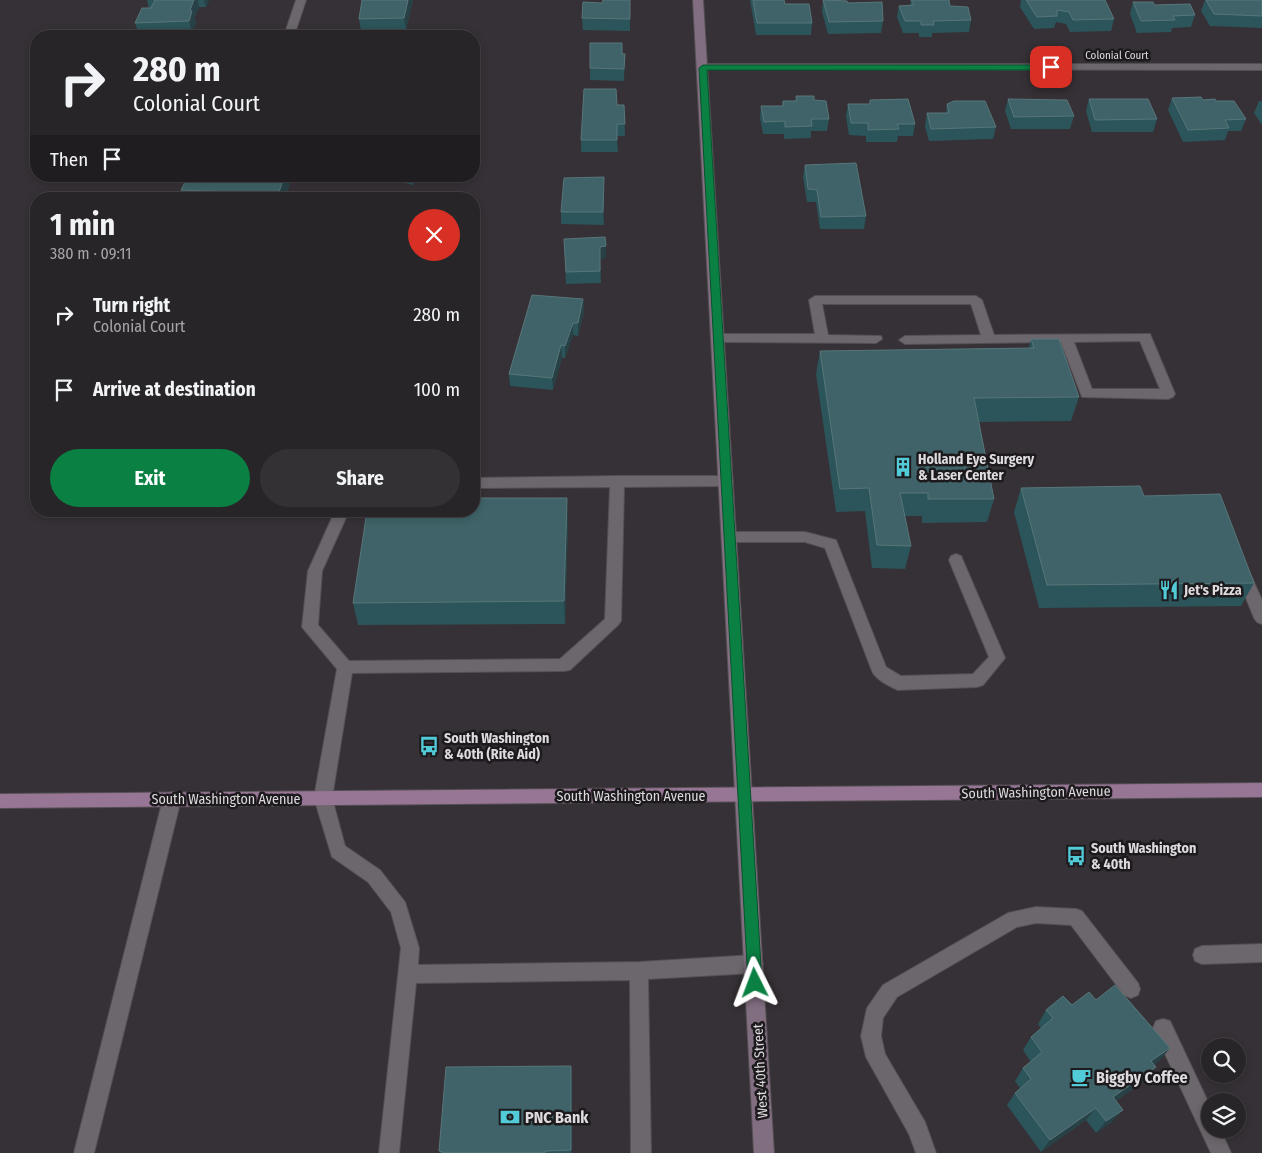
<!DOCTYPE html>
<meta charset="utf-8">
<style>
body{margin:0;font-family:"Fira Sans Condensed",sans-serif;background:#343134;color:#f1f3f6;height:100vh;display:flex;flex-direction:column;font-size:19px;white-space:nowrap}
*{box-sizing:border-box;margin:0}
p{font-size:16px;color:#a5a5a8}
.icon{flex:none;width:28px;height:28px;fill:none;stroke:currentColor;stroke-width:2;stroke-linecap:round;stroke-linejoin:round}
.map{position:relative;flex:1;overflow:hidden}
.side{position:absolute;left:30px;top:192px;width:450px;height:325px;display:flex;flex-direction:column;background:#282528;border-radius:20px;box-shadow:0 2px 8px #0003,0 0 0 1px #444245}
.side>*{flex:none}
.banner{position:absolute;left:30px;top:30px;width:450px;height:152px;border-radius:20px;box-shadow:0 2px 8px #0003,0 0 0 1px #444245;background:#282528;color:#f1f3f6;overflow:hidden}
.tools{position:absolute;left:1201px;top:1038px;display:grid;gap:10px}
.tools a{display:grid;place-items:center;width:45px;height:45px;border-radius:50%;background:#282528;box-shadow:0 2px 8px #0003,0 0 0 1px #444245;font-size:25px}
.pin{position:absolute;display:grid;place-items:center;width:42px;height:42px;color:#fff;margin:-21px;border-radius:10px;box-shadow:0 2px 8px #0006}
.me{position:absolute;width:55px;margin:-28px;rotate:357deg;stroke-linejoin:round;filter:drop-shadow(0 0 4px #0008)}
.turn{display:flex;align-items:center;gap:18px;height:105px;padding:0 20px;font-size:22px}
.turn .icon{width:65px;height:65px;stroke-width:2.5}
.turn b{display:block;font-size:35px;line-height:42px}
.then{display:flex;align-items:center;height:48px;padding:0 20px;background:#0003;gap:10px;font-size:19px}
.round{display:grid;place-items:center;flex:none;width:52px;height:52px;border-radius:26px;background:#343134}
.overview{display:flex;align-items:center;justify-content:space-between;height:85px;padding:0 20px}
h1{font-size:30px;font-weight:700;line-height:38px}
.cta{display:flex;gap:10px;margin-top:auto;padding:10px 20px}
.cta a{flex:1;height:58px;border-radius:30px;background:#0b8043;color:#fff;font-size:20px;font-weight:700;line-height:58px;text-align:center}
.cta a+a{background:#343134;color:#f1f3f6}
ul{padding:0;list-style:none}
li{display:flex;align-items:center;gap:15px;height:75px;padding:0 20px}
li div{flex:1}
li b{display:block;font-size:19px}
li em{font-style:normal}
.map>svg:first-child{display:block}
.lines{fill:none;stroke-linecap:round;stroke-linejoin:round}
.lane-casing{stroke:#544f53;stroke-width:2}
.street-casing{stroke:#544f53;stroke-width:2}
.secondary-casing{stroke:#544f53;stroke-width:2}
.primary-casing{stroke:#544f53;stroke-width:2}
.lane{fill:#6c676c;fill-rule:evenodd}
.street{fill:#6c676c;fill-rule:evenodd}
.secondary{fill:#826e81;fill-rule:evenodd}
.primary{fill:#977595;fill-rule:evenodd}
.wall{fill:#2b555a}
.shaded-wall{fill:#284146}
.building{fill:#3f6368;stroke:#58767a}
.route{fill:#0b8043;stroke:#07532c}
.labels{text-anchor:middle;stroke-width:5;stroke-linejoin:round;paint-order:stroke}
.far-street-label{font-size:11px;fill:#dedadd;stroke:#1c1a1c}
.poi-label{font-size:14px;font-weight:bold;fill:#dedadd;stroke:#1c1a1c;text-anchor:start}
.street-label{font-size:14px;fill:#dedadd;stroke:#1c1a1c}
.near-poi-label{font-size:16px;font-weight:bold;fill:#dedadd;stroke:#1c1a1c;text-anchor:start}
</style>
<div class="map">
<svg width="1262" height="1153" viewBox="0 0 1262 1153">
<rect width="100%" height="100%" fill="#363136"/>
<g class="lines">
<defs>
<g id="lane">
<path d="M815,296H976L982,300L994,335L1150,334L1175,394L1173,397L1168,399L1082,397L1061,342L905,344L899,340L905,336L981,335L971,304H822L828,335L881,336L882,339L876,343L718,342L712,338L718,334H815L809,300ZM1140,341L1160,389H1092L1074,342Z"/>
<path d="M617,476H726L731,477L733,481L731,485L726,486L624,487L621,621L618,625L570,670L564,671L352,673L332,798L345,846L380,870L405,902L419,948L418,965L639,962L754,955L761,958L763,964L761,970L754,973L648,979L651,1153H631L630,980L416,983L399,1153H379L401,948L391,912L368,882L332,857L314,798L337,669L302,627L308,571L335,511H349L322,571L318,625L349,661L560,659L605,619L610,487L474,488V478Z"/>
<path d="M729,532H805L836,540L886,667L901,676L973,674L989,657L949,560L951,556L956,554L961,556L1005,658L983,685L977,687L898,690C889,686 876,680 872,671L825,548L805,542H729L724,541L722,537L724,533Z"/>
<path d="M1242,565L1247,567L1262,600V624L1257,622L1254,618L1235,571L1237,567Z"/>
<path d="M172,792L178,794L181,799L94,1153H74L163,799L166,794Z"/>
<path d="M1036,907L1076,909L1082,911L1138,983L1140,989L1138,995L1131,998L1124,995L1071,925L1036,923L1017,927L897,997L883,1018L881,1036L885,1054L925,1122L936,1153H916L909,1134L866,1057L861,1036L867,1008L883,985L1008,913Z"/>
<path d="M1262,944V962L1202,964L1195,961L1193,955L1195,949L1202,946Z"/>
<path d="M1163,1019L1170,1021L1210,1106V1129H1220L1231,1153H1211L1153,1028L1156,1021Z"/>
</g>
<g id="street">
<path d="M296,0H306L294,36H284Z"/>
<path d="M703,64H1262V70L699,69L698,67Z"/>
</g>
<path id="secondary" d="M693,0H703L774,1153H754Z"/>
<path id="primary" d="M1262,783V797L0,808V794Z"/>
</defs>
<!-- lane casing -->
<use href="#lane" class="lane-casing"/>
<!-- street casing -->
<use href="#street" class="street-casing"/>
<!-- secondary casing -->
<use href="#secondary" class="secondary-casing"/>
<!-- primary casing -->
<use href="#primary" class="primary-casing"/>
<!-- lane -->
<use href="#lane" class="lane"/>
<!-- street -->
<use href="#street" class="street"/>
<!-- secondary -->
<use href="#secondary" class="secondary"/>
<!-- primary -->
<use href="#primary" class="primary"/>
</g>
<!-- wall -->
<g class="wall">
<path d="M147,0H209L206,7H199L194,19L196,23L192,33L166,34H185V36H143L144,34L139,35L135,23L149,8Z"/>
<path d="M413,0L406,30L361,31L359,19Z"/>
<path d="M630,0V31L583,30L582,18L602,3Z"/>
<path d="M750,0H784L785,4L812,23L811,35H756Z"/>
<path d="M823,0L848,3L883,21L881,33L828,34L822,12Z"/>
<path d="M911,0L950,6L971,20L969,32L932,33V37H919V33H903L897,17L899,6L910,5Z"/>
<path d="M1021,0H1105L1114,19L1111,31L1070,32L1066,24L1056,22L1054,28L1034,29L1020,7Z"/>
<path d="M1205,0H1262V28L1210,26L1201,11Z"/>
<path d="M1133,2L1154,5L1195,15L1191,27L1172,28L1171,32L1137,33L1130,14Z"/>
<path d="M590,43L625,54L624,81L590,80Z"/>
<path d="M796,96L814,100L829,119L827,131H811V138L784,139V134H763L760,118L761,106H782L783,101H795Z"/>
<path d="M1172,98L1203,100L1216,101L1246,119L1241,131H1228L1225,140L1183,142L1168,110Z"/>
<path d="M1008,99L1074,116L1070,129H1011L1005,111Z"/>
<path d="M1089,99L1157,119L1153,132H1092L1086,111Z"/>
<path d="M870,100L915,124L913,136H898L897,142H866V136L849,135L846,116L848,104H869Z"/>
<path d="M1259,101H1262V125L1254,113Z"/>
<path d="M947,104L996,127L993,139L929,141L925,126L927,113H946Z"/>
<path d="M617,105H624L625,136H617L618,152H581V140Z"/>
<path d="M805,165L866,216L864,229H820L816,202H807L803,177Z"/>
<path d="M293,176L284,199H184L181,190Z"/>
<path d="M377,176H421L413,185Z"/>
<path d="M604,190V225L561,224V212Z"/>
<path d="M564,239L606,258L600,259L601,283L566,284Z"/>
<path d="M583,299L584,312L578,336L573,335L565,358H562L553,390L510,386L509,374Z"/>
<path d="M1031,339L1079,397L1071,421L979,422L994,499L987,522L922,523V516H905L911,546L905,569L872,568L865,511L836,512L816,374L820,351L1029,348Z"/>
<path d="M1021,488L1254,583L1241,606L1039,608L1014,512Z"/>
<path d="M568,521L565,624L358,625L353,603Z"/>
<path d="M1096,1000L1170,1048L1159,1061L1154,1065L1156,1067L1145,1080L1116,1101L1112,1122L1096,1133L1086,1120L1041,1152L1007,1105L1015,1093L1020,1088L1015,1081L1023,1068L1031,1062L1023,1050L1031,1037L1041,1028L1038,1024L1046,1010Z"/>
<path d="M572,1079V1153H440L439,1151Z"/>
</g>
<!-- shaded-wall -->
<g class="shaded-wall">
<path d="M194,0H198L199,7L194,19L196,23L192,33L189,21L190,10Z"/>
<path d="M204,0H209L206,7Z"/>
<path d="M408,0H413L406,30L404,18Z"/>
<path d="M285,176H293L284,199H279L278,194Z"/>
<path d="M412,176H421L413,185Z"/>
<path d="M604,177V225L603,212Z"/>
<path d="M606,246V258L600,259V247Z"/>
<path d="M583,299L584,312L578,336V323Z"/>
<path d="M573,323V335L565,358V346Z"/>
<path d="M561,345L562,358L553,390L552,378Z"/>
<path d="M567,498L568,521L565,624L564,601Z"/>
<path d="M1170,1048L1159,1061L1141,1075L1151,1061Z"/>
<path d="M571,1066L572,1079V1153H571Z"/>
<path d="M1156,1067L1145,1080L1103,1110L1113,1097Z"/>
<path d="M1096,1108L1086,1120L1041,1152L1050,1140Z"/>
<path d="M1123,1110L1112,1122L1096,1133L1106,1121Z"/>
</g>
<!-- building -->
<g class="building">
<path d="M155,0H194L190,10L192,11L189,21L135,23L142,8H151Z"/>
<path d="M362,0H408L404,18L359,19Z"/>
<path d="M603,0H630V19L582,18L583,2L602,3Z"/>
<path d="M753,0H784L785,4H809L812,23H757Z"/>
<path d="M823,0L847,1L848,3L882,2L883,21L829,22Z"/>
<path d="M911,0H949L950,6L968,7L971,20L933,21L934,25H921V21H905L899,6L914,5Z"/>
<path d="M1026,0H1105L1114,19L1073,20L1069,12L1057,10V16L1037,17Z"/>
<path d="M1206,0H1262V16L1214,14Z"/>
<path d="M1133,2H1153L1154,5L1190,4L1195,15L1173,16L1175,20L1141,21Z"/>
<path d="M144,34H185L184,36H143Z"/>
<path d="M590,43H622V54H625L624,69L590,68Z"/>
<path d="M584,89H616L617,105H624L625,124H617V140H581Z"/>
<path d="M796,96H814V100L826,101L829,119H811L812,126L785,127V121L764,122L761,106H783V101H797Z"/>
<path d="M1201,97L1203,100L1215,99L1216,101H1234L1246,119L1225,120L1229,128L1188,130L1172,98Z"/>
<path d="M908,99L915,124H897L899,129L868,130V123H851L848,104H870V100Z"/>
<path d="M1008,99L1067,100L1074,116L1014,117Z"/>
<path d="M1089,99H1148L1157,119L1095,120Z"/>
<path d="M954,101H985L996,127L931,129L927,113H949L947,104Z"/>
<path d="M856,163L866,216L821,217L817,190L808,189L805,165Z"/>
<path d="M188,176H285L278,194L181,190Z"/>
<path d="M604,177L603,212H561L564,178Z"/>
<path d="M605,237L606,246L600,247V271L566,272L564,239Z"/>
<path d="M532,295L583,299L578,323H573L565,346L561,345L552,378L509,374Z"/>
<path d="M1031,339H1059L1079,397L974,398L994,499H928V493H900L911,546L877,545L869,488L840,489L820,351L1034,348Z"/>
<path d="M1140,486L1144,496L1220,494L1254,583L1047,585L1021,488Z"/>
<path d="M474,498H567L564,601L353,603L367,511H474Z"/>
<path d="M1115,985L1170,1048L1151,1061L1156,1067L1113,1097L1123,1110L1106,1121L1096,1108L1050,1140L1015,1093L1031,1079L1023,1068L1042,1052L1031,1037L1053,1018L1046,1010L1063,996L1072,1005L1089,992L1096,1000Z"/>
<path d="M571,1066V1150L545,1151V1153H445L439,1151L446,1067Z"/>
</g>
<!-- route -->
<path class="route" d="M703,65H1051L1055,67L1051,70H707L762,983L760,987L755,989L750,987L748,983L699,68Z"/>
<!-- icons -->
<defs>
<symbol id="building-bare" viewBox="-9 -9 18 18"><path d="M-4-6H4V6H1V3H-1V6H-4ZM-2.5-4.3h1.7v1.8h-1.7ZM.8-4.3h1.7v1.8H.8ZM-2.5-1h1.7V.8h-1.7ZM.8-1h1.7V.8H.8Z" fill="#52cbd8" stroke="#1c1a1c" stroke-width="2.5" paint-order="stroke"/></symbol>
<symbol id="restaurant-bare" viewBox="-9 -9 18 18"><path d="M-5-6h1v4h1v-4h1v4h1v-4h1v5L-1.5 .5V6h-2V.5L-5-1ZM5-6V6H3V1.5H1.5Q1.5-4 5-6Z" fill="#52cbd8" stroke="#1c1a1c" stroke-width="2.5" paint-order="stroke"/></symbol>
<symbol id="bus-bare" viewBox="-9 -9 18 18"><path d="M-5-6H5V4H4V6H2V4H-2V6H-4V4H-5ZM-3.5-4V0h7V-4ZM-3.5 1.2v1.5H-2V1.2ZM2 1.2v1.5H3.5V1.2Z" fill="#52cbd8" stroke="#1c1a1c" stroke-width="2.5" paint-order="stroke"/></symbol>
<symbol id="cafe-bare" viewBox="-9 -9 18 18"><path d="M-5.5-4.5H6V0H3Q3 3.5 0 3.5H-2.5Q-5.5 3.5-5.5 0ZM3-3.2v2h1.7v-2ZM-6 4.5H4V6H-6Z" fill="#52cbd8" stroke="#1c1a1c" stroke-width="2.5" paint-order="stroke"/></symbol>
<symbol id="bank-bare" viewBox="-9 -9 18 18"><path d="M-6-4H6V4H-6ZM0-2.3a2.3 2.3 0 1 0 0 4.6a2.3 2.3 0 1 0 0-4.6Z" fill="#52cbd8" stroke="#1c1a1c" stroke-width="2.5" paint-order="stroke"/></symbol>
</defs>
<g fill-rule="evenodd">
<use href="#building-bare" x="889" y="453" width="28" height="28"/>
<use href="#restaurant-bare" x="1155" y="576" width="28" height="28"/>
<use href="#bus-bare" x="415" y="732" width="28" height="28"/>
<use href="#bus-bare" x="1062" y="842" width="28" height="28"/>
<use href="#cafe-bare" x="1067" y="1063" width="28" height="28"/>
<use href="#bank-bare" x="496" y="1103" width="28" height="28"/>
</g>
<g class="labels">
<!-- far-street labels -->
<g class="far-street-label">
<text x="1117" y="59">Colonial Court</text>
</g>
<!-- poi labels -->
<g class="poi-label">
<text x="918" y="464">Holland Eye Surgery<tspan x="918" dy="16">&amp; Laser Center</tspan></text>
<text x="1184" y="595">Jet's Pizza</text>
<text x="444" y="743">South Washington<tspan x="444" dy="16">&amp; 40th (Rite Aid)</tspan></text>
<text x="1091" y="853">South Washington<tspan x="1091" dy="16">&amp; 40th</tspan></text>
</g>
<!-- street labels -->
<g class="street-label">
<text transform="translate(1036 792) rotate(-1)" y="5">South Washington Avenue</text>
<text x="631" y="801">South Washington Avenue</text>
<text x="226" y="804">South Washington Avenue</text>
<text transform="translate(760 1071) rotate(-93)" y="5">West 40th Street</text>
</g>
<!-- near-poi labels -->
<g class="near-poi-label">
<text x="1096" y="1083">Biggby Coffee</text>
<text x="525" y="1123">PNC Bank</text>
</g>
</g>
</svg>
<div class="tools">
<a><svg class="icon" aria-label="search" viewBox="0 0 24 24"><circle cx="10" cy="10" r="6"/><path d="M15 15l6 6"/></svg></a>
<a><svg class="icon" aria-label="layers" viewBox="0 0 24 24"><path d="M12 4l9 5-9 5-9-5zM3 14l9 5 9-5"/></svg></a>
</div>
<div class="pin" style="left:1051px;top:67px;background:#d93025"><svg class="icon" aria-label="arrive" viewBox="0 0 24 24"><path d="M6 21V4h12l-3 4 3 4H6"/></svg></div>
<svg class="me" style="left:755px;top:983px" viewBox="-20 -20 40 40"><path d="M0-17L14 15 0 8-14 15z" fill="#0b8043" stroke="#fff" stroke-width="4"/></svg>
<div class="banner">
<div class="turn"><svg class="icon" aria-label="right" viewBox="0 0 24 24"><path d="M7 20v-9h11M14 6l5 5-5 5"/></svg><div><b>280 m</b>Colonial Court</div></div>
<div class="then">Then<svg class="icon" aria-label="arrive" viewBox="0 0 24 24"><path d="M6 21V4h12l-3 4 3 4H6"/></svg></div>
</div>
<section class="side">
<div class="overview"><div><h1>1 min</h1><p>380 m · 09:11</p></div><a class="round" style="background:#d93025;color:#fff"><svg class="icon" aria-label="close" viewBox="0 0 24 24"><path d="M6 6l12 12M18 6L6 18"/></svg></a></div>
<ul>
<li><svg class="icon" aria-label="right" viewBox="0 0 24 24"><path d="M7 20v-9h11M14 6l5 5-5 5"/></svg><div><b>Turn right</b><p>Colonial Court</p></div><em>280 m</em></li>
<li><svg class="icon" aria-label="arrive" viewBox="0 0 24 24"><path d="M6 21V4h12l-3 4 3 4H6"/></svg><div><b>Arrive at destination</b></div><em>100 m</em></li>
</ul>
<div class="cta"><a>Exit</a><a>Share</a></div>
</section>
</div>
